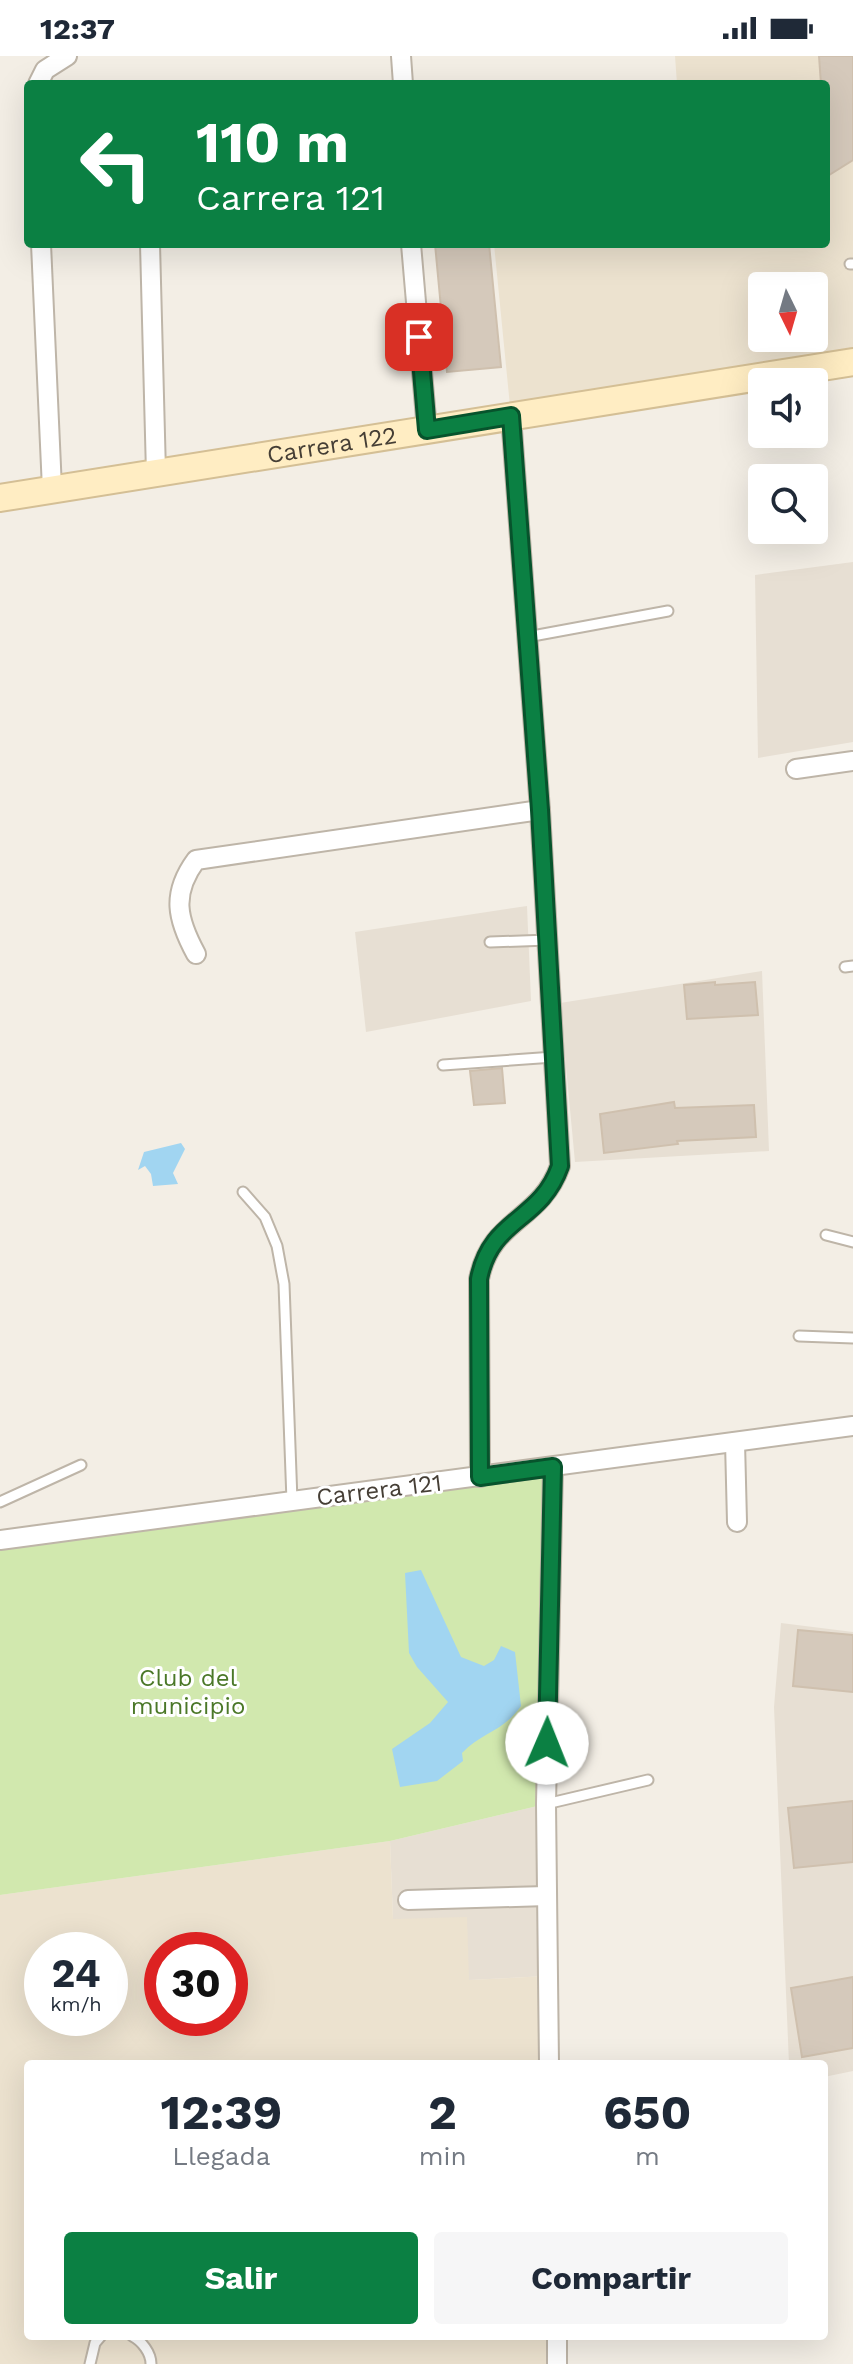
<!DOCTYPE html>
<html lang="es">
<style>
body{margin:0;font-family:"Work Sans",sans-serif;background:#f6f6f7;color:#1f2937;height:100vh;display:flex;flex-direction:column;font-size:30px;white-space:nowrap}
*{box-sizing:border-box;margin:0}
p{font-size:26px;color:#747a83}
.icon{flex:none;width:44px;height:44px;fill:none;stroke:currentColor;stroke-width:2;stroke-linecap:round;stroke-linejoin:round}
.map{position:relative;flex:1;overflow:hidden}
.sheet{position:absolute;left:24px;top:2004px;width:804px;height:280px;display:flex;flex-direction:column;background:#fff;border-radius:8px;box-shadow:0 8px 32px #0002}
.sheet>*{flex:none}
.hud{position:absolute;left:24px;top:24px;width:806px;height:168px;border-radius:8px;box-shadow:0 8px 32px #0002;background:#0b8043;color:#fff;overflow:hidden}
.needle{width:52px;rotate:175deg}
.controls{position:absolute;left:748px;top:216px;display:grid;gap:16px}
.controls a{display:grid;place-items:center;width:80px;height:80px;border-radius:8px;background:#fff;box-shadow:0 8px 32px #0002;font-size:40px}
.speed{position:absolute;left:24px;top:1876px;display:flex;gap:16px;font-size:40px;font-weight:700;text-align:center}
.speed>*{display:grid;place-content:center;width:104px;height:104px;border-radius:50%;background:#fff;box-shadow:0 8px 32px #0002;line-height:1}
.speed small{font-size:20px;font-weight:400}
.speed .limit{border:12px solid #d22;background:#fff;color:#111}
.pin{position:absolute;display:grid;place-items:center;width:68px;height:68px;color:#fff;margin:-34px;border-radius:16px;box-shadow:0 4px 12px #0006}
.me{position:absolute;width:88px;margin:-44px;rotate:1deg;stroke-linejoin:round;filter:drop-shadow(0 0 6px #0008)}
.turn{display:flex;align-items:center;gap:28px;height:168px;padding:0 40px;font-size:36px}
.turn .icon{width:104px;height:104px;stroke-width:2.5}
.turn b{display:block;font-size:56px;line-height:68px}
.eta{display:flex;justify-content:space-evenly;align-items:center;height:136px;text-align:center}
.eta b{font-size:48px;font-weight:700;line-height:56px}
.primary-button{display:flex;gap:16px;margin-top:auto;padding:16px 40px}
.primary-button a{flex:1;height:92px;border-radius:8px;background:#0b8043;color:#fff;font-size:32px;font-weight:700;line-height:92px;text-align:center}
.primary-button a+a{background:#f6f6f7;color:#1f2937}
.status{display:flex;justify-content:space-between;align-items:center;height:56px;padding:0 40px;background:#fff;direction:ltr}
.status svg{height:22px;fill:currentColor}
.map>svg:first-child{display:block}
.residential{fill:#e7dfd3}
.education{fill:#ece2cf;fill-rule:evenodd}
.green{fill:#d1e8ae}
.water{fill:#a1d5f1}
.building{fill:#d5c9bb;stroke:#cfc0ae;stroke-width:2}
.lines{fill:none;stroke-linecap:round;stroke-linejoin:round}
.lane-casing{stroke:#beb5a8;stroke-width:13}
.street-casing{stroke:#beb5a8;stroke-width:22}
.secondary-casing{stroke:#d4bf95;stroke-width:30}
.lane{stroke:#fff;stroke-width:9}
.street{stroke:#fff;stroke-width:18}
.secondary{stroke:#ffedc3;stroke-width:26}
.route-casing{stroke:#07532c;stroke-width:20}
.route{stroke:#0b8043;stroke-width:14}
.labels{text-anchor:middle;stroke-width:6;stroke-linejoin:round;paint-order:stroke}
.street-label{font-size:24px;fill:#453e35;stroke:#fff}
.park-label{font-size:24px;fill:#4b7828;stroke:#fff}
</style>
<div class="status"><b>12:37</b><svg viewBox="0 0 49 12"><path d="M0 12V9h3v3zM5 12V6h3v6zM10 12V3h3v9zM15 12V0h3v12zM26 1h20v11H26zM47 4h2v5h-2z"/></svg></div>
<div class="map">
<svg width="853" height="2308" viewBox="0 0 853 2308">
<rect width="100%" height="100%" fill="#f3eee5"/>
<!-- residential -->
<g class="residential">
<path d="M853,506V686L758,702L755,519Z"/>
<path d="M527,850L531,945L366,976L355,876Z"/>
<path d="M762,915L769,1095L575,1106L560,947Z"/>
<path d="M781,1567L853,1576V2015L824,2021V2008H789L774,1651Z"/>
<path d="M546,1748L547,1920L469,1924L393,1863L390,1785Z"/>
</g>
<!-- education -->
<g class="education">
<path d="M675,0H853V306L511,360L494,188H826V28H677ZM762,230H814V282H762Z"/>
<path d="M390,1785L393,1863L467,1861L469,1924L547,1920L549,2008H28V2280H557V2308H0V1839ZM42,1894H110V1962H42ZM162,1894H230V1962H162Z"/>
</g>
<!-- green -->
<path class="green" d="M553,1411L546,1748L390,1785L0,1839V1484Z"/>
<!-- water -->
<g class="water">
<path d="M181,1087L185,1093L173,1117L178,1128L153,1130L151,1118L145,1110L138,1114L144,1096Z"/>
<path d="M421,1514L461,1601L484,1610L494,1604L501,1590L515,1596L521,1650C503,1676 482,1676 462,1697L463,1705L437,1725L400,1731L392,1693L430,1667L448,1646L417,1611L409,1597L405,1517Z"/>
</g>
<!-- building -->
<g class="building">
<path d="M819,0H853V104L826,121V28H821Z"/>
<path d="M435,188H489L501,311L447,316Z"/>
<path d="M715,926V929L755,926L758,959L687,963L684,929Z"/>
<path d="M502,1012L505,1047L474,1049L470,1015Z"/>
<path d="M674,1046L675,1052L754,1049L756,1081L677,1085L678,1088L604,1097L600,1058Z"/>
<path d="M798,1574L853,1579V1636L793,1630Z"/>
<path d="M853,1745V1806L794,1812L788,1752Z"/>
<path d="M853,1921V1992L802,2001L791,1932Z"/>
</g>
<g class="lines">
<defs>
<g id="lane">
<path d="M850,208H853"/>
<path d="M527,581L668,555"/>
<path d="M490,886L548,884"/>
<path d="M845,911L853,910"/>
<path d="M443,1009L554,1001"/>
<path d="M243,1136L265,1161L277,1190L284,1228L292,1445"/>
<path d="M826,1179L853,1186"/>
<path d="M799,1280L853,1282"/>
<path d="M0,1446L81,1409"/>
<path d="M546,1748L648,1724"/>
<path d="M132,2280C142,2285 151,2297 151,2308"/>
<path d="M90,2308L95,2287L101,2280"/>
</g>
<g id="street">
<path d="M401,0L403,28"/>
<path d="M38,28L45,14L67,0"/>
<path d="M41,188L52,433"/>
<path d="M150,188L156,417"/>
<path d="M411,188L427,374"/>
<path d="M796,713L853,705"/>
<path d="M196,898C177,863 171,838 196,804L540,754"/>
<path d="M735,1386L737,1466"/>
<path d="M480,1421L479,1223C491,1162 540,1166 560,1110L540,754L511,360"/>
<path d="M0,1484L853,1370"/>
<path d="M408,1844L547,1840"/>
<path d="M549,2008L546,1748L553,1411"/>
<path d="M557,2280V2308"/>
</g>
<g id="secondary">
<path id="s1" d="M0,442L853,306"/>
</g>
</defs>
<!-- lane casing -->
<use href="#lane" class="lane-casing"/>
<!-- street casing -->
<use href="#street" class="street-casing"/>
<!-- secondary casing -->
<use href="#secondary" class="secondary-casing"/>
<!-- lane -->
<use href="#lane" class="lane"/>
<!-- street -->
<use href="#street" class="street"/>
<!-- secondary -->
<use href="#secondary" class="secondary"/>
</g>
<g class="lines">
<defs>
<path id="route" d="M419,281L427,374L511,360L540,754L560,1110C540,1167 491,1161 479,1223L480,1421L553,1411L547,1687"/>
</defs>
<!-- route casing -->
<use href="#route" class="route-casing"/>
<!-- route -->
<use href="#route" class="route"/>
</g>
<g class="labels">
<!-- street labels -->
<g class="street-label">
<text dy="8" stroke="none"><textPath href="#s1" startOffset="336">Carrera 122</textPath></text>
<text transform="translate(379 1434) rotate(-7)" y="8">Carrera 121</text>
</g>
<!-- park labels -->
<g class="park-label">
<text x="188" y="1630">Club del<tspan x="188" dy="28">municipio</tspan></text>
</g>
</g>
</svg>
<div class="controls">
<a><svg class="needle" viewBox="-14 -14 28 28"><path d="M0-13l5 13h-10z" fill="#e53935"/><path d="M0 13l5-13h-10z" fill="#747a83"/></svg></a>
<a><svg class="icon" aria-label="sound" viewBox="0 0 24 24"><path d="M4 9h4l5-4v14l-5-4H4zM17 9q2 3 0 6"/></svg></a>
<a><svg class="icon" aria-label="search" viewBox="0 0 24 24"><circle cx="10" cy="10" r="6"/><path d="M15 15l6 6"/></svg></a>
</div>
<div class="speed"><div>24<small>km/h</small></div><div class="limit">30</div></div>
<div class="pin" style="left:419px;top:281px;background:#d93025"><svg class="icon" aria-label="arrive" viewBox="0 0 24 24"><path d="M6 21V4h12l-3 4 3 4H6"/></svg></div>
<svg class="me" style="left:547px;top:1687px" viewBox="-20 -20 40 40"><circle r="19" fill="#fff"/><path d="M0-13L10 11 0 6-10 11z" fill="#0b8043"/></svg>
<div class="hud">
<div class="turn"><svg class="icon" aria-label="left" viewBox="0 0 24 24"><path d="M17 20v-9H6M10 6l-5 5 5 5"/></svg><div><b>110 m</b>Carrera 121</div></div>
</div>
<section class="sheet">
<div class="eta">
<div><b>12:39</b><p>Llegada</p></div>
<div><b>2</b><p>min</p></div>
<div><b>650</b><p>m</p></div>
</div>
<div class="primary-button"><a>Salir</a><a>Compartir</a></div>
</section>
</div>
